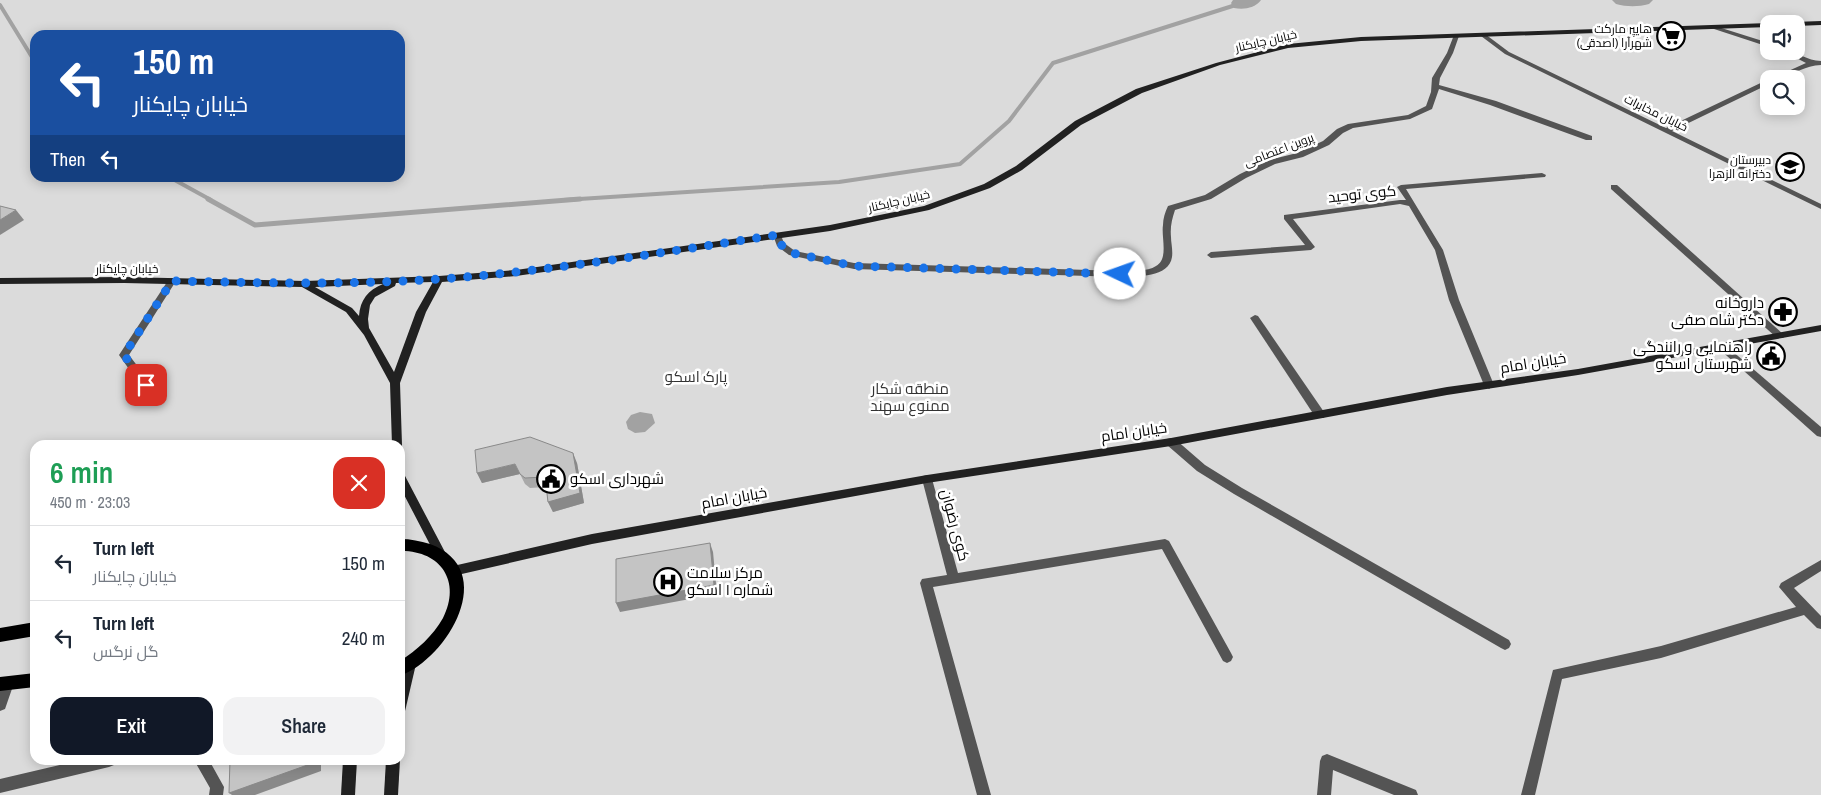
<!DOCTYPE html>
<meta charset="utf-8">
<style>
body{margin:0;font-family:"Archivo Narrow",Cairo,sans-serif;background:#f2f2f3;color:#1f2937;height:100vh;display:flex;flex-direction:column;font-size:19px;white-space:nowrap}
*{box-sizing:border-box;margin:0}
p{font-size:16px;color:#747a83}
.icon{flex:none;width:28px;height:28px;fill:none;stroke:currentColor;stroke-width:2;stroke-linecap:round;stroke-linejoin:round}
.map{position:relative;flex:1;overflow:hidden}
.drawer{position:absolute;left:30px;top:440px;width:375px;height:325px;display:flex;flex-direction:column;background:#fff;border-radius:15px;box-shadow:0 2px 12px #0003}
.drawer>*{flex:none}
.hud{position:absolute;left:30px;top:30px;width:375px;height:152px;border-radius:15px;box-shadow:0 2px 12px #0003;background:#1a4fa0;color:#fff;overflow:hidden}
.buttons{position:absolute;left:1760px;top:15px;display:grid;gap:10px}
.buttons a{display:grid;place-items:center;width:45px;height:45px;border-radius:10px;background:#fff;box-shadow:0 2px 12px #0003;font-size:25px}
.pin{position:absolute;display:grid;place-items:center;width:42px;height:42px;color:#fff;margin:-21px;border-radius:10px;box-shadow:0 2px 8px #0006}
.me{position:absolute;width:55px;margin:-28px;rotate:273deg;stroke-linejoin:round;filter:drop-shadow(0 0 4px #0008)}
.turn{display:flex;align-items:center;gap:18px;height:105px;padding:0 20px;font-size:22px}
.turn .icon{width:65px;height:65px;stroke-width:2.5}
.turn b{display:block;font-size:35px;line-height:42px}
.then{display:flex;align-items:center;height:48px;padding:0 20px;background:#0003;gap:10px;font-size:19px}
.round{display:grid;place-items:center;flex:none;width:52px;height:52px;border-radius:15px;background:#f2f2f3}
.headline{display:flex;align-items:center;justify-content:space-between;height:85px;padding:0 20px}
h1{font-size:30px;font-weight:600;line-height:38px;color:#1e9e55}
.primary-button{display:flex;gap:10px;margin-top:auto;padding:10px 20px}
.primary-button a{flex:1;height:58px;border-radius:15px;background:#111827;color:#fff;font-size:20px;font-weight:600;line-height:58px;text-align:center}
.primary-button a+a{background:#f2f2f3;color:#1f2937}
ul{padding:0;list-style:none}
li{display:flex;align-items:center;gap:15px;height:75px;padding:0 20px;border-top:1px solid #e0e1e3}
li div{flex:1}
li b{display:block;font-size:19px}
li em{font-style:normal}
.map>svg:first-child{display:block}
.green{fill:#dbdbdb;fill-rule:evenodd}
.water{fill:#a2a2a2}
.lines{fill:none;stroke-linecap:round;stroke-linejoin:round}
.stream-far1{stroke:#a2a2a2;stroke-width:4}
.stream{stroke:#a2a2a2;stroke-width:5}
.river{fill:#a2a2a2;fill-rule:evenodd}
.primary-casing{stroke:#dbdbdb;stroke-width:2}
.street{fill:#545454;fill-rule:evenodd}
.secondary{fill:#212121;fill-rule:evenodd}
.primary{fill:#000;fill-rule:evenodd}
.wall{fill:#a9a9a9}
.shaded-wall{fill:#898989}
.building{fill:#c4c4c4;stroke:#898989}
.route{stroke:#1a73e8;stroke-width:9;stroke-dasharray:0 16.2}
.labels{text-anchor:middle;stroke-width:5;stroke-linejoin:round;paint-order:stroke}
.far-poi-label{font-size:12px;fill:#000;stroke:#fff;text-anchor:end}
.far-street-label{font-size:12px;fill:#000;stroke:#fff}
.street-label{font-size:15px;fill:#000;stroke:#fff}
.poi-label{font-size:15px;fill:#000;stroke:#fff;text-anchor:end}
.park-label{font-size:15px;fill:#323232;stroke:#fff}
</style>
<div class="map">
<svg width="1821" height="795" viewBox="0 0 1821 795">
<rect width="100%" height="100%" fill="#fff"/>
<!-- green -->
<path class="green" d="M0,0H1821V795H0ZM1769,24H1796V51H1769ZM35,35H400V178H35ZM1769,79H1796V106H1769ZM35,445H400V760H35Z"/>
<!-- water -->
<path class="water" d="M640,412L652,414L655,423L645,432L635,433L628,429L626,422L631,415Z"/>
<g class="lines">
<!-- stream-far1 -->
<g class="stream-far1">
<path d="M0,5L35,62"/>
<path d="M171,178L211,200"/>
<path d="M564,200L839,182L960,164L1009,121L1053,63L1242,3"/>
</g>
<!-- stream -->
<path class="stream" d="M208,199L255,225L580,199"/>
<!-- river -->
<g class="river">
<path d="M1233,0H1261C1255,8 1244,10 1234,8L1231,3Z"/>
<path d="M1612,0H1653L1649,4C1638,7 1627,7 1616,4Z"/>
</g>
<defs>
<g id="primary">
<path d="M400,539C411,539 420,541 430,544C500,570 448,658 400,676V661C417,650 433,636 443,618C462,581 440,550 400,551Z"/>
<path d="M35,622V636L0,642V628Z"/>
<path d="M35,673V687L0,691V677Z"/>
</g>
</defs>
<!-- primary casing -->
<use href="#primary" class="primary-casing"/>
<!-- street -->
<g class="street">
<path d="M1711,26H1715L1769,43V47L1711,28Z"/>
<path d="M1481,34H1485L1509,52L1666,128L1769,79V84L1672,131L1821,204V209L1505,54L1481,36Z"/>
<path d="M1454,35L1459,36L1453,53L1440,78L1439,85L1496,101L1592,136V140H1586L1490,105L1439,89L1432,109L1410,119L1353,128L1343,133L1329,145L1303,157L1275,164L1246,178L1211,199L1175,210C1172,219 1170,227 1171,237C1171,243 1173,250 1172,257C1169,278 1137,276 1121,277L854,269L789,255L777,246L773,235L774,233H780L784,243L795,251L854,263L1121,271C1132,270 1147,272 1156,266C1169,259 1161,237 1163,225C1163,219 1165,212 1168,206L1205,195L1240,174L1269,160L1297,153L1323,141L1337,129L1348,124L1408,115L1426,106L1431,92L1432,78L1447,53Z"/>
<path d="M1783,51C1797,51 1807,61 1821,61V65C1803,65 1789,79 1771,79L1806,63Z"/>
<path d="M1542,173L1546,175L1545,177L1406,189L1443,250L1459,300L1494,385L1489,389L1484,385L1449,300L1435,250L1409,206L1400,204L1293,219L1315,247L1311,250L1211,258L1207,255L1211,252L1305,245L1284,219V215L1400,200H1406L1397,187L1401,185Z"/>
<path d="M1611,185H1617L1783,334L1785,336L1783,338H1777L1611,189Z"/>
<path d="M172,278L176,281L129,355L161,397L162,400L157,404L153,403L119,355L169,279Z"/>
<path d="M1255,315L1258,316L1324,412L1325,415L1324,418H1316L1250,318Z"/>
<path d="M1721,343L1724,344L1821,427V437L1817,436L1718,348L1716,346L1718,344Z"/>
<path d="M1171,438L1175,439L1205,465L1242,488L1509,640L1511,644L1509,648L1505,650L1501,648L1234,494L1197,471L1167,445L1166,442L1167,439Z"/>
<path d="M927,475L931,476L932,479L958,573L1165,539L1169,541L1231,653L1233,657L1231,661L1227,663L1223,661L1162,549L933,587L991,795H977L920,583L922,579L947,575L922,479L923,476Z"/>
<path d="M1821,560V571L1794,588L1821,616V629L1817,628L1804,615L1661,658L1562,679L1535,795H1521L1553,670L1661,646L1796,607L1779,587L1781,583Z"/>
<path d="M8,677L12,679L14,683L5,709L0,711V688L4,679Z"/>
<path d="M1327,754L1416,790L1418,795H1394L1333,770L1331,795H1317L1320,761L1322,756Z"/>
<path d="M81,760H116L114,765L109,767L0,793V779Z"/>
<path d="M194,760H209L224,787L223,795H209L210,788Z"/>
</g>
<!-- secondary -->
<g class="secondary">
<path d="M1821,21V25L1796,26V24H1791L1794,22Z"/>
<path d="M1769,23L1771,24H1769V27L1361,41L1288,48L1220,65L1142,93L1081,125L1022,170L990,188L929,210L830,231L516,276L442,282L426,312L400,383L402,445L400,448V445H392L390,383L364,335L346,312L302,287L124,283L0,284V278L124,277L305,281L439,276L516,270L830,225L924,206L984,184L1016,166L1075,121L1136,89L1216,63L1288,44L1361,37ZM433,282L416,312L394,372L369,328L368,319L370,305L375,297L395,286L396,283ZM383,284C368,290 360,300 359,316L352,308L315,287Z"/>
<path d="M1821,325V331L1578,375L1447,395L1171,446L927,483L592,544L453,576L449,574L447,571L449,568L453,566L592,534L927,475L1171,438L1447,387L1578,369Z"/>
<path d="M400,473L404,474L446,554L448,557L446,560L442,562L438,560L400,487Z"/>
<path d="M410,658L414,660L416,664L406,707L405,711L400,713V680L406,660Z"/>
<path d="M343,760H357L355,795H341Z"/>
<path d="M386,760H400L398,795H384Z"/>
</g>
<!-- primary -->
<use href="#primary" class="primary"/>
</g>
<!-- wall -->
<path class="wall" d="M577,463L584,503L553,512L548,502L546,487L530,488L525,484L520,474L482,483L477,473Z"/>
<!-- shaded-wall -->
<g class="shaded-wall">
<path d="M16,210L24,220L0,235V220Z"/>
<path d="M573,453L577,463L584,503L553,512L548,502Z"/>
<path d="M515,464L520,474L482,483L477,473Z"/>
<path d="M710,543L713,552L717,594L620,612L616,603Z"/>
<path d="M312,760H321V771L255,795H232L229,793Z"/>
</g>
<!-- building -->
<g class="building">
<path d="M0,206L16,210L0,220Z"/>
<path d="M530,437L573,453L580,493L548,502L545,477L525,478L520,474L515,464L477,473L475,450Z"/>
<path d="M710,543L714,585L616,603V559Z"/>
<path d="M230,760H312L313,763L229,793Z"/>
</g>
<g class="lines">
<!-- route -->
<path class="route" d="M146,385L124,355L172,281C262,283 351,285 440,279C553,271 665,252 777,235L780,244L792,253L854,266L1120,274"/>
</g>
<!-- icons -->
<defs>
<symbol id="supermarket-ring" viewBox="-11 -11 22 22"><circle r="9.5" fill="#fff" stroke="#000" stroke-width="1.5"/><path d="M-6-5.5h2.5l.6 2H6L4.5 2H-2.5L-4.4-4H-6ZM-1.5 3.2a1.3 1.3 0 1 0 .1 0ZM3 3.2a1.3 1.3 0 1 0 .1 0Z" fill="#000"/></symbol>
<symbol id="school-ring" viewBox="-11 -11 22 22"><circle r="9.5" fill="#fff" stroke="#000" stroke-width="1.5"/><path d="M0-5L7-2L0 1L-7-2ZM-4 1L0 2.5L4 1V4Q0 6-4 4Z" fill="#000"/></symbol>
<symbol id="pharmacy-ring" viewBox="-11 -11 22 22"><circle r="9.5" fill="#fff" stroke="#000" stroke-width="1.5"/><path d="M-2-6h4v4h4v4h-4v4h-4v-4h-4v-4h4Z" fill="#000"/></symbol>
<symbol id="civic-ring" viewBox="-11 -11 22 22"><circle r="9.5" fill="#fff" stroke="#000" stroke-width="1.5"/><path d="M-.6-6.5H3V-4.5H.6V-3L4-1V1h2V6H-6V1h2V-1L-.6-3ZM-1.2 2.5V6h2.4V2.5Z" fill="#000"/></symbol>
<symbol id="hospital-ring" viewBox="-11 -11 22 22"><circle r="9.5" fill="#fff" stroke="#000" stroke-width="1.5"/><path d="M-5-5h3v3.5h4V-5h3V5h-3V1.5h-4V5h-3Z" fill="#000"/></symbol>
</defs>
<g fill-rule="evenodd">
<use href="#supermarket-ring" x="1655" y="20" width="32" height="32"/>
<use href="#school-ring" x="1774" y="151" width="32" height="32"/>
<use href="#pharmacy-ring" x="1767" y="296" width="32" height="32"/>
<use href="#civic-ring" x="1755" y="340" width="32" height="32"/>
<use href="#civic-ring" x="535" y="463" width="32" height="32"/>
<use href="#hospital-ring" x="652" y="566" width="32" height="32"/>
</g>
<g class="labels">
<!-- far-poi labels -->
<g class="far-poi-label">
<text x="1652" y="33">هایپر مارکت<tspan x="1652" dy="14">شهرآرا (اصدقی)</tspan></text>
<text x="1771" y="164">دبیرستان<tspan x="1771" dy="14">دخترانه الزهرا</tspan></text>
</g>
<!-- far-street labels -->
<g class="far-street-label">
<text transform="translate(1266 41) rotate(-13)" y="4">خیابان چایکنار</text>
<text transform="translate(1656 113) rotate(26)" y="4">خیابان مخابرات</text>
<text transform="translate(1279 150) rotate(-21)" y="4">پروین اعتصامی</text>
<text transform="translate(899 201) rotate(-13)" y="4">خیابان چایکنار</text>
<text x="127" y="273">خیابان چایکنار</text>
</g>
<!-- street labels -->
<g class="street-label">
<text transform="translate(1362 194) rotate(-6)" y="5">کوی توحید</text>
<text transform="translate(1533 363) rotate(-9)" y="5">خیابان امام</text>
<text transform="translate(1134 432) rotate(-8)" y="5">خیابان امام</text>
<text transform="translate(734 498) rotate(-10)" y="5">خیابان امام</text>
<text transform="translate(955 525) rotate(75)" y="5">کوی رضوان</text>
</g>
<!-- poi labels -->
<g class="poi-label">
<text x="1764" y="308">داروخانه<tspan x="1764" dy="17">دکتر شاه صفی</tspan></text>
<text x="1752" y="352">راهنمایی و رانندگی<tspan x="1752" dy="17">شهرستان اسکو</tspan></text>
<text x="570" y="484" text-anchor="start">شهرداری اسکو</text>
<text x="687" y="578" text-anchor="start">مرکز سلامت<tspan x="687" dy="17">شماره ۱ اسکو</tspan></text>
</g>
<!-- park labels -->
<g class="park-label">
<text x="696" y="382">پارک اسکو</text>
<text x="910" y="394">منطقه شکار<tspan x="910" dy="17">ممنوع سهند</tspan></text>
</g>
</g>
</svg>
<div class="buttons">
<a><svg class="icon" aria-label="sound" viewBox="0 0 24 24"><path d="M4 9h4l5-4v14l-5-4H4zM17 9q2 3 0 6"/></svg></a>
<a><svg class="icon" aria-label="search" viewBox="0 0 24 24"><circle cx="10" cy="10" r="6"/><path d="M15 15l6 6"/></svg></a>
</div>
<div class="pin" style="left:146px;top:385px;background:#d93025"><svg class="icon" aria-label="arrive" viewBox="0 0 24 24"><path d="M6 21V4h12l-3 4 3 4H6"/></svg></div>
<svg class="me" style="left:1120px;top:274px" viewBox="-20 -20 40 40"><circle r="19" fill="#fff"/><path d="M0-13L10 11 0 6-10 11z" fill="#1a73e8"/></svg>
<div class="hud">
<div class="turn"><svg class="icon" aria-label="left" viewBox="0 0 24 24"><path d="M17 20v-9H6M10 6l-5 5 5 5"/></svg><div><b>150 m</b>خیابان چایکنار</div></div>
<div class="then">Then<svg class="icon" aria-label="left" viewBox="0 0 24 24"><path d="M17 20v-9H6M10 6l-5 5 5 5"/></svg></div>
</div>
<section class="drawer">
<div class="headline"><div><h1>6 min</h1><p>450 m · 23:03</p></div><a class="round" style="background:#d93025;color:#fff"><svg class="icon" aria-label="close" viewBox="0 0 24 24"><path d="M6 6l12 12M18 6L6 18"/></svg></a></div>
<ul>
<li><svg class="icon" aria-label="left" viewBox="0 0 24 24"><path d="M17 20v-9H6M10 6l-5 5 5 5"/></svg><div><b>Turn left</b><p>خیابان چایکنار</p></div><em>150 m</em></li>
<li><svg class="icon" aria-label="left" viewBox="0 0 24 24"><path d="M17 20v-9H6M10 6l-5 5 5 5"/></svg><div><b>Turn left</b><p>گل نرگس</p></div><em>240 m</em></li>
</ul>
<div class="primary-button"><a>Exit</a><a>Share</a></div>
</section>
</div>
